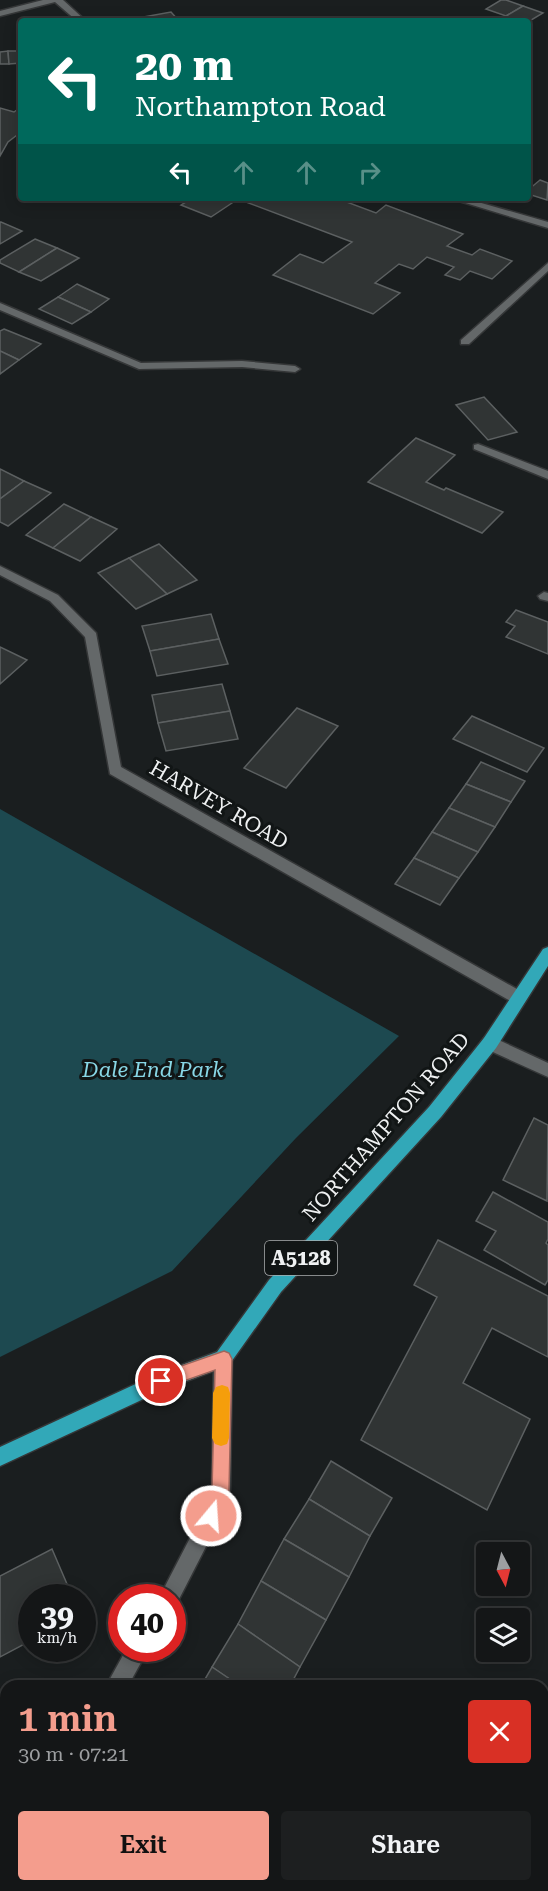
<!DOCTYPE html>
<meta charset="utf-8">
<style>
body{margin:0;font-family:"Roboto Serif",serif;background:#1d1f20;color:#f1f3f6;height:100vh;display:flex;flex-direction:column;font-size:22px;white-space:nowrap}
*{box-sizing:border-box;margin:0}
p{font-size:20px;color:#9d9fa1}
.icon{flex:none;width:33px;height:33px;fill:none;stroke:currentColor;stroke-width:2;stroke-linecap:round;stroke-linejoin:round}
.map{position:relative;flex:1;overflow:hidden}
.panel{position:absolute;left:0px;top:1680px;width:549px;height:212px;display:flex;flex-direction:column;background:#141617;border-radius:18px 18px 0 0;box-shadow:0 3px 15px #0003,0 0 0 2px #333536}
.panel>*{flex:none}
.top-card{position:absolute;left:18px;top:18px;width:513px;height:183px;border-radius:6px;box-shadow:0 3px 15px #0003,0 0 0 2px #333536;background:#00695c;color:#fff;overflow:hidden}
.needle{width:39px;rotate:173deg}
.fabs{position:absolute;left:476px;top:1542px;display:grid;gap:12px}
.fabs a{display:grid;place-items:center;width:54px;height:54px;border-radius:6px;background:#141617;box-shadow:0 3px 15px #0003,0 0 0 2px #333536;font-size:30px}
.speed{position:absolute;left:18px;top:1584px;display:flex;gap:12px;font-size:30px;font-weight:700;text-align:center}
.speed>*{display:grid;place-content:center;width:78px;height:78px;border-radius:50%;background:#141617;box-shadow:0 3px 15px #0003,0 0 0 2px #333536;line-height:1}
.speed small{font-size:15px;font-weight:400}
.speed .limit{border:9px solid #d22;background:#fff;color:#111}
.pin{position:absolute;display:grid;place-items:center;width:51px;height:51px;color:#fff;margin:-26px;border:3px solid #fff;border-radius:50%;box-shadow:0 2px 6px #0007}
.me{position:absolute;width:66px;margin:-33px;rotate:18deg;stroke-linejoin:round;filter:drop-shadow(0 0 4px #0008)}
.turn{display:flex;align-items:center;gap:21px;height:126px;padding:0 18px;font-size:27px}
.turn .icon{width:78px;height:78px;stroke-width:2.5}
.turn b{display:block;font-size:42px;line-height:51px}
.lanes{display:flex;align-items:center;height:57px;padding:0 18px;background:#0003;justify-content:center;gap:30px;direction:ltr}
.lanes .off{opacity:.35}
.round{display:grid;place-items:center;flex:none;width:63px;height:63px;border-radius:6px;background:#1d1f20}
.overview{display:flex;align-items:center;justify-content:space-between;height:102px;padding:0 18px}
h1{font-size:36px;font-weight:600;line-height:45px;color:#f49d8d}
.action{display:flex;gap:12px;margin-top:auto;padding:12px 18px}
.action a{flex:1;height:69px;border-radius:6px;background:#f49d8d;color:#111;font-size:24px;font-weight:600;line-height:69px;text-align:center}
.action a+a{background:#1d1f20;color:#f1f3f6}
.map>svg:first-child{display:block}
.green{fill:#1d4950}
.building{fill:#303434;stroke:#5c6061;stroke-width:1.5}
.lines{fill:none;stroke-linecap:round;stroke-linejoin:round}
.lane-casing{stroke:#353738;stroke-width:3}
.street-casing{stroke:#353738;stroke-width:3}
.secondary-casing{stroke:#353738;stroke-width:3}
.primary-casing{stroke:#353738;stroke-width:3}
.lane{fill:#646869;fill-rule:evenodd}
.street{fill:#646869;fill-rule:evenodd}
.secondary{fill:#646869;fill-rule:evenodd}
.primary{fill:#32a8b8;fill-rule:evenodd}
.route{fill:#f49d8d;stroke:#9f665c;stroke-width:1.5}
.slow{fill:#f59e0b}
.labels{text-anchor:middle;stroke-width:6;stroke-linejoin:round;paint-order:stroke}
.shield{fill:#111515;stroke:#acafb0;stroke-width:1.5}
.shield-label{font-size:20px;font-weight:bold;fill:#eff1f2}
.street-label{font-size:21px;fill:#eff1f2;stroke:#111515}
.park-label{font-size:21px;font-style:italic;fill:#88d7e6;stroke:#111515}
</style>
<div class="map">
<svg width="548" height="1891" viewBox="0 0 548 1891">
<rect width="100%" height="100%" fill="#1a1e1f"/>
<!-- green -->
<path class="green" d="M0,809L399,1036L296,1138L172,1271L0,1357Z"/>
<!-- building -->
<g class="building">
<path d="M501,0H506L523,6L506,16L486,9Z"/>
<path d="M523,6L543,13L528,22L506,16Z"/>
<path d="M171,12L179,21H141L138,18Z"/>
<path d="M8,51L9,64H0V52Z"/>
<path d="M8,51H21V63L9,64Z"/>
<path d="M21,107V132L8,142L0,156V108L14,112Z"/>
<path d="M540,180L548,183L547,200L528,194V190Z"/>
<path d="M192,198H336L376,213L386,205L463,234L447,246L472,255L480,249L512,261L492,279L470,271L460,280L445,275L454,267L427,257L413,269L399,264L375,283L400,293L373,314L273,275L300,254L323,263L352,242L238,199L211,217L181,205Z"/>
<path d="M0,222H1L22,231L0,244Z"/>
<path d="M35,239L57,248L19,272L0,263V260Z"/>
<path d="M57,248L79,258L41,281L19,272Z"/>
<path d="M77,284L109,299L91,312L58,297Z"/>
<path d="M58,297L91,312L72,324L39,309Z"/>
<path d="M4,329L41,344L19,360L0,351V331Z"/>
<path d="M0,351L19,360L0,374Z"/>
<path d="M484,397L517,432L488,440L456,405Z"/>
<path d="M416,438L455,455L426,482L444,490L446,488L503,512L482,533L368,482Z"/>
<path d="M0,469L24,481L0,499Z"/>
<path d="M24,481L51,493L8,526L0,522V499Z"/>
<path d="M64,504L91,517L53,548L26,535Z"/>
<path d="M91,517L117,529L80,561L53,548Z"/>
<path d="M159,544L197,580L167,594L129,558Z"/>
<path d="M129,558L167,594L136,609L98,573Z"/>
<path d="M516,610L548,622V654L506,637L515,626L506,622Z"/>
<path d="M211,614L219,639L150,651L142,626Z"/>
<path d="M219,639L228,664L157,676L150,651Z"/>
<path d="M0,647L27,660L0,684Z"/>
<path d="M222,684L230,711L158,723L152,695Z"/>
<path d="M297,708L338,726L286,788L244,768Z"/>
<path d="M230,711L238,739L166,751L158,723Z"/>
<path d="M472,716L544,748L527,772L453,739Z"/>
<path d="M481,762L525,781L511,802L466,784Z"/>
<path d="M466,784L511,802L495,827L449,808Z"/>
<path d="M449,808L495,827L478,852L432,832Z"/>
<path d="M432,832L478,852L459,878L414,858Z"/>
<path d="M414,858L459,878L440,905L395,884Z"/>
<path d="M534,1118L548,1125L547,1201L503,1180Z"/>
<path d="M493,1192L548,1222V1239L546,1243L548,1245V1280L545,1285L484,1250L496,1231L476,1221Z"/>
<path d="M438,1240L548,1296V1357L492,1328L463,1383L530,1419L487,1510L361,1440L437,1297L414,1285Z"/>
<path d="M331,1461L392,1498L370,1536L309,1499Z"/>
<path d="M309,1499L370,1536L349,1577L284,1539Z"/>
<path d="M284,1539L349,1577L326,1620L261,1581Z"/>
<path d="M52,1549L73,1598H32V1640L0,1657V1576Z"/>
<path d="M261,1581L326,1620L300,1667L238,1624Z"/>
<path d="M238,1624L300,1667L290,1686H240L212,1667Z"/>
<path d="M212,1667L240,1686H201Z"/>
<path d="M543,1730L548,1733V1805L543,1802Z"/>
<path d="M543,1828L548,1832V1891H505L496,1886H543Z"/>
<path d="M90,1886H141L149,1891H87Z"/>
<path d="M141,1886H180L177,1891H149Z"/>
</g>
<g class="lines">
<defs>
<g id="lane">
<path d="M548,263V271L469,344H461V340Z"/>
<path d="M0,303L141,363L242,361L295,366L300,369L295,372L242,367L139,369L0,310Z"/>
<path d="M478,444L548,471V479L474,449V445Z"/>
<path d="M544,592L548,593V601L540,599L538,596Z"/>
</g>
<g id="street">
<path d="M43,0H63L86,21H77L55,2L0,16V11Z"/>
<path d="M449,198H464L548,222V228Z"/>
<path d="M0,566L58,595L96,633L121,767L524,993L527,998L524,1003L519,1004L514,1003L110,774L85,637L50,601L0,575Z"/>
<path d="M490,1036L548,1063V1077L484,1048L482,1043L484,1038Z"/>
</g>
<g id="secondary">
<path d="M223,1350L229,1353L232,1359L230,1490L218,1523L176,1605L172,1606V1598H159L204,1511L212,1490L214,1359L217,1353Z"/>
<path d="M127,1648H149L128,1686H106Z"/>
<path d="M6,1860V1886H10L8,1889L0,1891V1863Z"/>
</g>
<path id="primary" d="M548,947V966L496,1048L441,1117L281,1292L229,1365L165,1389L0,1466V1447L155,1375L217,1352L269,1280L429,1107L484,1038L543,949Z"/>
</defs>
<!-- lane casing -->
<use href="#lane" class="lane-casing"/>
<!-- street casing -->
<use href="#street" class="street-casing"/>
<!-- secondary casing -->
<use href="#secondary" class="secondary-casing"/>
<!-- primary casing -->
<use href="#primary" class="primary-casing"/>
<!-- lane -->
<use href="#lane" class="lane"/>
<!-- street -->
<use href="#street" class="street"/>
<!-- secondary -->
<use href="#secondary" class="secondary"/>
<!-- primary -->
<use href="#primary" class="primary"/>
</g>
<!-- route -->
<path class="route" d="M224,1351L229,1353L232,1359L229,1490L217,1522L211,1525L205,1522L202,1516L212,1490L215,1370L161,1389L155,1386L152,1381L155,1375Z"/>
<!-- slow -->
<path class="slow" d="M222,1385L228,1387L230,1393L229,1438L227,1444L221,1446L215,1444L212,1438L213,1393L216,1387Z"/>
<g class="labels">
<!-- shield labels -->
<rect class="shield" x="265" y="1241" width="72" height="34" rx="4.5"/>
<g class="shield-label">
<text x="301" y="1265">A5128</text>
</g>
<!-- street labels -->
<g class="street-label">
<text transform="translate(219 805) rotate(30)" y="7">HARVEY ROAD</text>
<text transform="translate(386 1127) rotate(-49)" y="7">NORTHAMPTON ROAD</text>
</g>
<!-- park labels -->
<g class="park-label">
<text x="153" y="1077">Dale End Park</text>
</g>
</g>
</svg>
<div class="fabs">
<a><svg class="needle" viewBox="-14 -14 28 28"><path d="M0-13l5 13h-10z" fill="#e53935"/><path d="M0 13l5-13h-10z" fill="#9d9fa1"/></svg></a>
<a><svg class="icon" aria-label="layers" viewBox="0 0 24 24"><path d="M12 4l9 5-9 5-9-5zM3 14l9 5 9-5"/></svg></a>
</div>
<div class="speed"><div>39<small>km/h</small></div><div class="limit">40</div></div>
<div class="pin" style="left:161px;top:1381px;background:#d93025"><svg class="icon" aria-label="arrive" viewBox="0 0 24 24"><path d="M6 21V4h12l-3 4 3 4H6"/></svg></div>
<svg class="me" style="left:211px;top:1516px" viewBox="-20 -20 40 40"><circle r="17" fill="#f49d8d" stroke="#fff" stroke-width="3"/><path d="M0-11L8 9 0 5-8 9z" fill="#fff"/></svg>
<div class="top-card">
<div class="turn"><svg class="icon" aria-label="left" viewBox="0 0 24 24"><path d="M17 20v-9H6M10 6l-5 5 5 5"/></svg><div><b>20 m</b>Northampton Road</div></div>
<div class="lanes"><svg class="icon" aria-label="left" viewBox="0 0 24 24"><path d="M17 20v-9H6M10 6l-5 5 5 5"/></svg><svg class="icon off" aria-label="ahead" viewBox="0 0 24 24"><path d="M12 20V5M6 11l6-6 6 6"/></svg><svg class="icon off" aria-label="ahead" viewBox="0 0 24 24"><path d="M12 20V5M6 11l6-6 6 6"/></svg><svg class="icon off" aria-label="right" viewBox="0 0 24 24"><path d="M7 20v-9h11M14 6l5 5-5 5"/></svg></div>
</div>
<section class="panel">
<div class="overview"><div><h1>1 min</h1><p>30 m · 07:21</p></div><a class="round" style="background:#d93025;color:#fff"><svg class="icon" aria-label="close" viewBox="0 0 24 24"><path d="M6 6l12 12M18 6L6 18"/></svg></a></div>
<div class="action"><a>Exit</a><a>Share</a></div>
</section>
</div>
